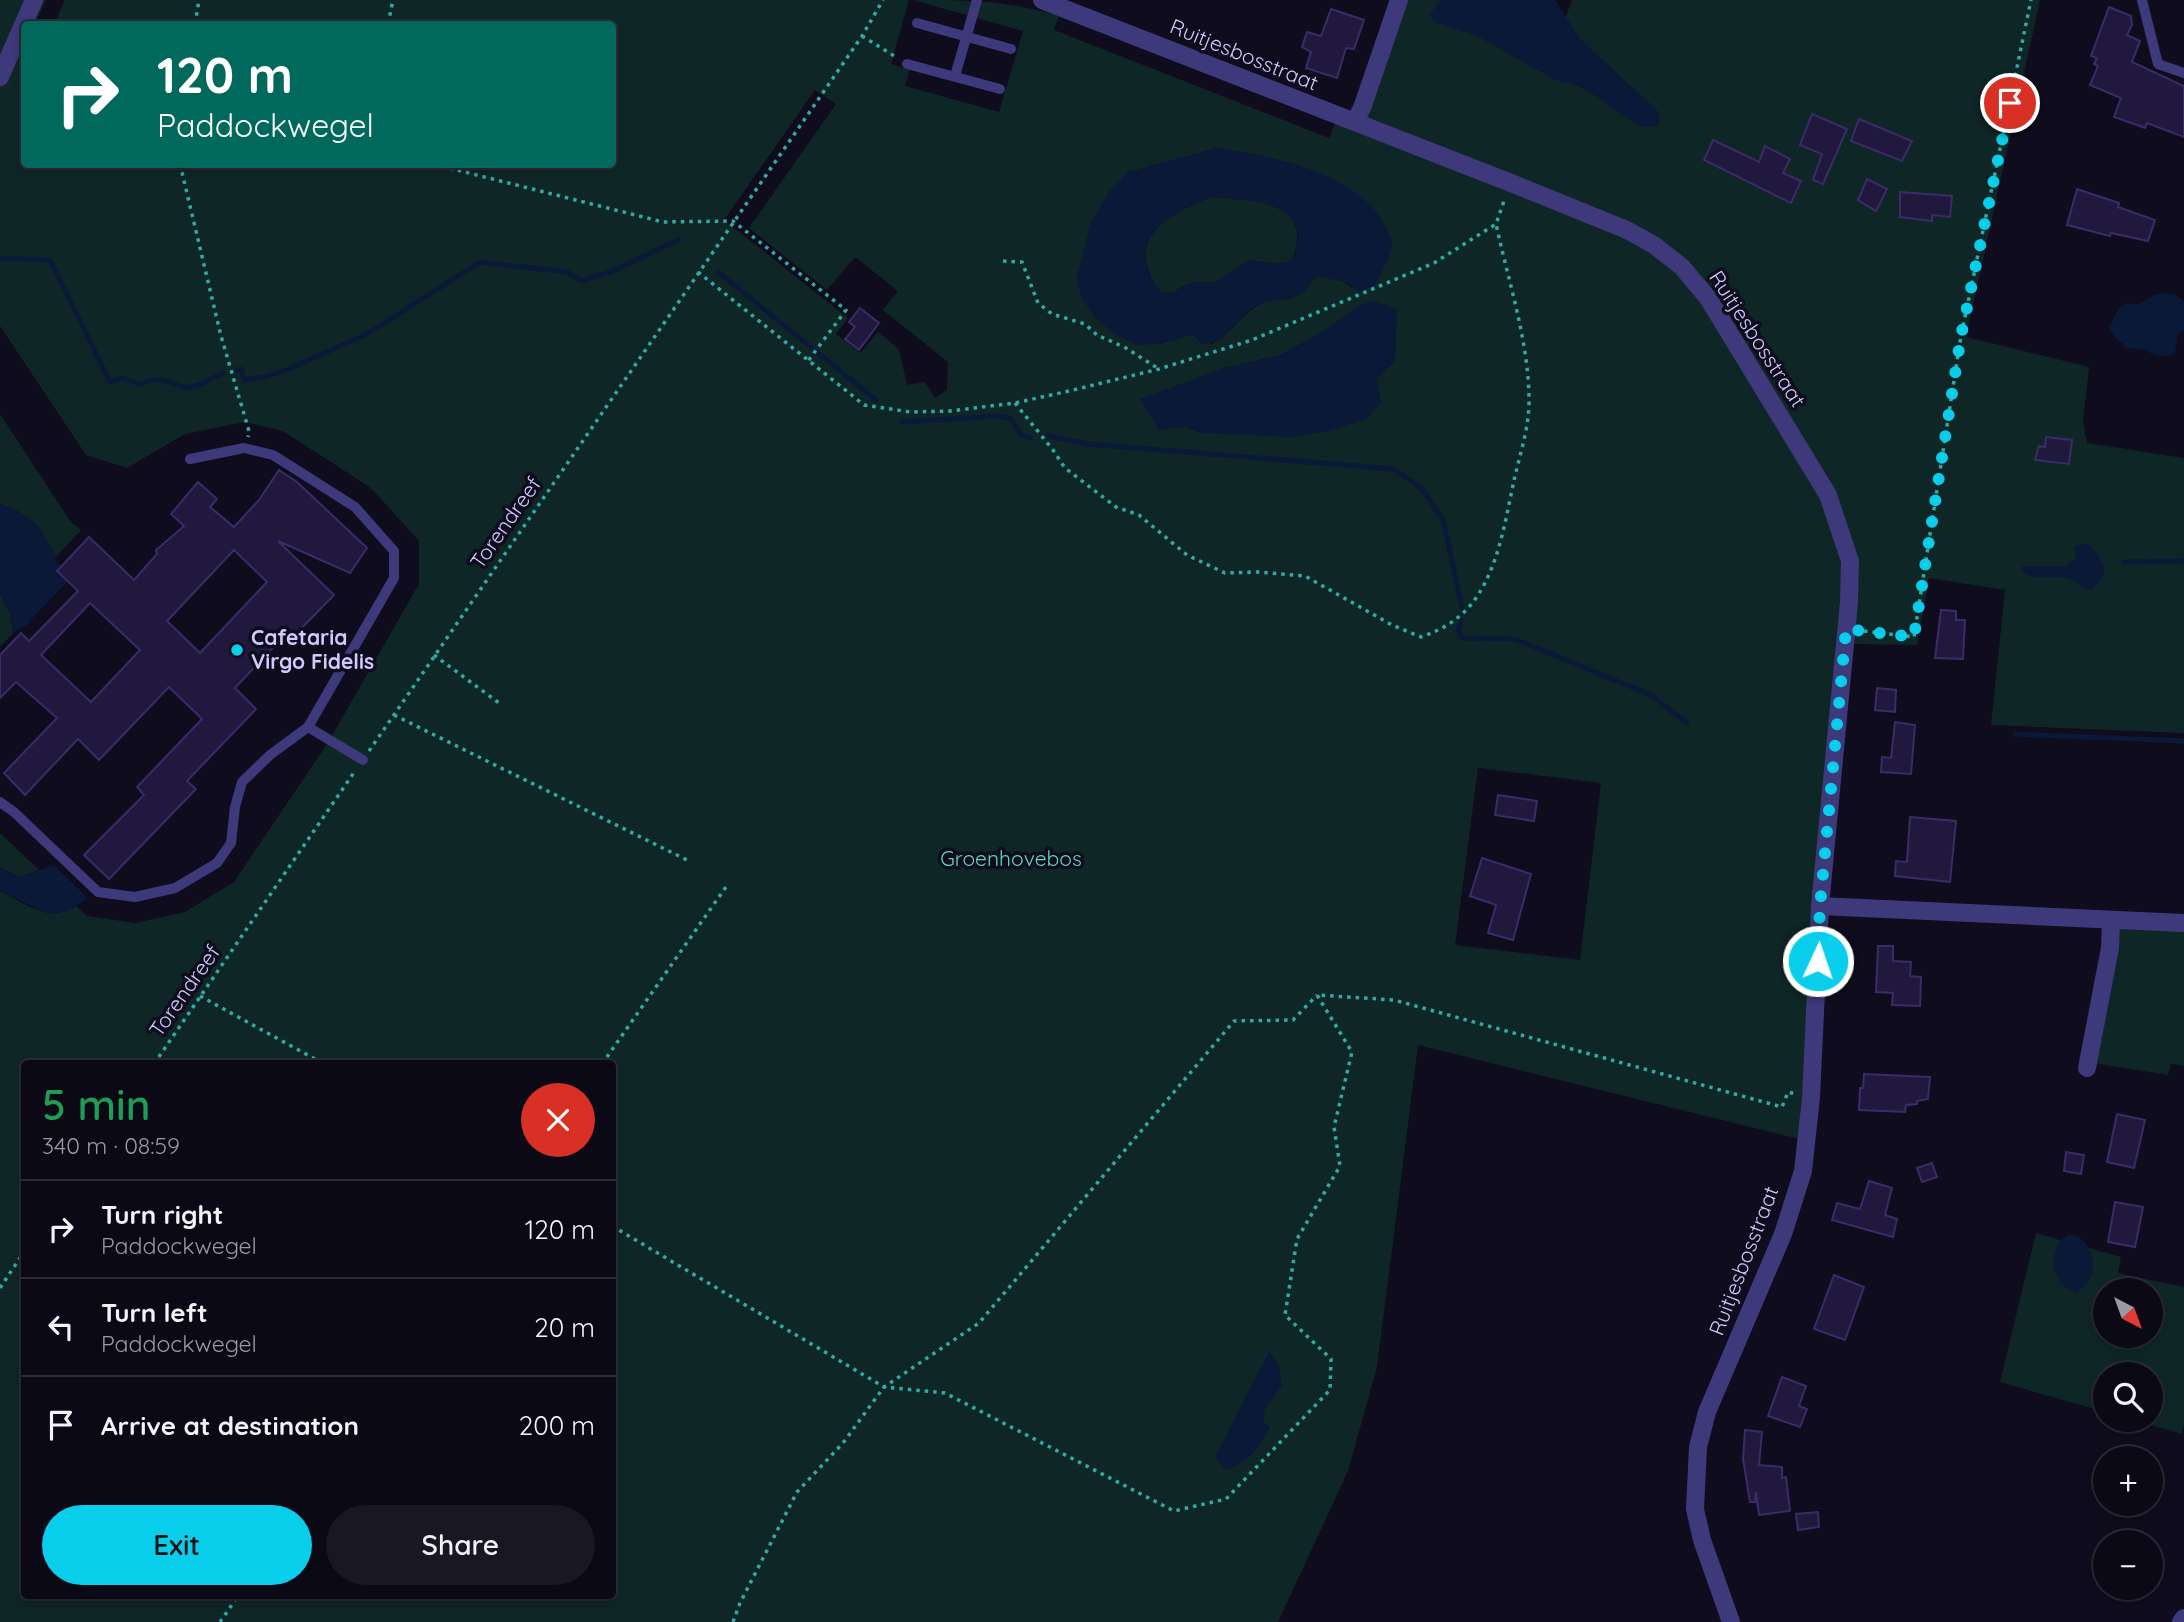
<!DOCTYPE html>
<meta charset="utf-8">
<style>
body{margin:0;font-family:Quicksand,sans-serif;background:#191723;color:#f1f3f6;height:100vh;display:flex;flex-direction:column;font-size:26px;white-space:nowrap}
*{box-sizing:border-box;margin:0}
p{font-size:23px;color:#9a9aa1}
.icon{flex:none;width:38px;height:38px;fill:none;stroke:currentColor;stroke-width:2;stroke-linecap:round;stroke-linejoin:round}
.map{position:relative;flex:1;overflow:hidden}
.sheet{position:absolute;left:21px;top:1060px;width:595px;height:539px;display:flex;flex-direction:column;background:#0b0916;border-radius:7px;box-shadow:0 4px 10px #0003,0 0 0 2px #2b2a35}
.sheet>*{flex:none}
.top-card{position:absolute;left:21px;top:21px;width:595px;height:147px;border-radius:7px;box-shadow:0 4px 10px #0003,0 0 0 2px #2b2a35;background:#00695c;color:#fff;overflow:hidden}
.needle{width:46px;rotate:139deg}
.controls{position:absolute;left:2093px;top:1278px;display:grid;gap:14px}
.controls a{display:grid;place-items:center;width:70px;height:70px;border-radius:50%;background:#0b0916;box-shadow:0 4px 10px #0003,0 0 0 2px #2b2a35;font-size:35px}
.pin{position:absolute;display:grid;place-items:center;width:60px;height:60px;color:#fff;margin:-30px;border:4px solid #fff;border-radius:50%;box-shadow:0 2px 7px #0007}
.me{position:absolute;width:77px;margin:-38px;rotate:3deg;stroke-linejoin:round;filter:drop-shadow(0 0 5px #0008)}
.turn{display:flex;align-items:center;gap:24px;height:147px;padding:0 21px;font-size:32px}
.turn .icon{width:91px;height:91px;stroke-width:2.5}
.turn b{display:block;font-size:49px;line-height:60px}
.round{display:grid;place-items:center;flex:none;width:74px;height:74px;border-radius:37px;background:#191723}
.headline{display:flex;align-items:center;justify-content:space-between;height:119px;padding:0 21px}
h1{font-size:42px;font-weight:600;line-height:52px;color:#1e9e55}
.button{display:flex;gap:14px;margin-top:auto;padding:14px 21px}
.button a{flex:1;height:80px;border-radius:42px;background:#08ceeb;color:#111;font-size:28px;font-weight:600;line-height:80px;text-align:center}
.button a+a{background:#191723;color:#f1f3f6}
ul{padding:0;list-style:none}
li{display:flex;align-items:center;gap:21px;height:98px;padding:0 21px;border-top:2px solid #2b2a35}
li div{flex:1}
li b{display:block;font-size:26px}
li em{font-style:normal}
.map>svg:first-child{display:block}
.green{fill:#0f2626;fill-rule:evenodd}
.water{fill:#0a1938;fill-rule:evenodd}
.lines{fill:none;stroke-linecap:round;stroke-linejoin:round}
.stream{stroke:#0a1938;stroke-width:5}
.building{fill:#21193d;stroke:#392c68;stroke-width:2;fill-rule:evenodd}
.path{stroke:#31aaa6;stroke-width:3.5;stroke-dasharray:3.5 5;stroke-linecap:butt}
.lane{stroke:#3d397a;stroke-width:10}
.street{stroke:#3d397a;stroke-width:18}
.route{stroke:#08ceeb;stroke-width:12;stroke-dasharray:0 21.6}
.poi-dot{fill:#08ceeb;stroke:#0f0c1d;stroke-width:2.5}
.labels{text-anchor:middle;stroke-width:7;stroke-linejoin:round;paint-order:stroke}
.street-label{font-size:21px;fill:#d1cafd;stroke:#0f0c1d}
.poi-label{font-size:21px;font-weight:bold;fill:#d1cafd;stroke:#0f0c1d;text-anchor:start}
.park-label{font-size:21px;fill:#59dabd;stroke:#0f0c1d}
</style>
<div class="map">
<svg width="2184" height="1622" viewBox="0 0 2184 1622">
<rect width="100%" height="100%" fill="#0f0c1d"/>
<!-- green -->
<g class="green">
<path d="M0,0H46L35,24H24V164H612V24H54L65,0H909L891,64L910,70L905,86L999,112L1023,31L913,0C967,0 1007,0 1059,16L1054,30L1329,138L1335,123L1358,132L1405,0H1474L1511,19L1566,16L1572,0H2040L1966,337L2089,367L2083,421L2087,443L2184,458V733L1991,725L2005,590L1929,578L1917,645L1854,644L1799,1139L1418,1045L1377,1367L1348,1471L1278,1622H0V891C25,903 49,924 76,906L87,916L136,923L185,912L234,882L327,744L419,584V541L371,488L283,431L245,422L185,434L127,468L86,455L0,326ZM815,90L836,104L749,228L827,290L855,257L898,291L883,310L948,362L947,390L935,398L925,382L907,385L899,349L878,332L860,353L836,334L848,318L724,220ZM1217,148L1375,285L1352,288L1343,281L1317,276C1308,286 1300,297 1286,299C1275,300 1268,299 1259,305C1240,315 1231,335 1211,344L1193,334L1159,344L1128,173ZM1359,306L1395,337V361L1376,379L1380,402L1203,433L1184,427L1224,368L1281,355L1326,330ZM1478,768L1601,783L1580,960L1455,945ZM24,1064H612V1596H24Z"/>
<path d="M1210,197C1251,200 1318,200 1291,262L1278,264L1249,260L1216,282H1195L1183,286L1175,292L1163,293C1155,288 1152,281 1149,271C1132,230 1181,210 1210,197Z"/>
<path d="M0,414L70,521L81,530L56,557L38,526L18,511L0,504Z"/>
<path d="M0,594L10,614L13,633L0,647Z"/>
<path d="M0,833L39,870L20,877L0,868Z"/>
<path d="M2118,923L2184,928V1066L2171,1064L2168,1075L2094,1063Z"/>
<path d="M2036,1233L2121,1257L2118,1273L2184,1287V1425L2182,1434L2130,1419H2151V1374H2105V1412L2000,1382ZM2105,1290H2151V1335H2105Z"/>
</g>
<!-- water -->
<g class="water">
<path d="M1441,0H1555L1580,39L1657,110L1660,117L1659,123L1655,127L1638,126L1596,96L1578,86L1553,79L1479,37L1435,22L1430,14Z"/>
<path d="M1217,148C1270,155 1358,173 1384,224C1387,229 1392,239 1392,245C1391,255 1380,276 1375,285L1361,292L1343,281L1317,276C1312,282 1307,289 1302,293C1287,303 1269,297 1254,307C1235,321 1227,344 1201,344L1193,334L1159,344L1136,345L1114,334L1095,317L1082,299L1076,279L1091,222L1110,191L1128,172ZM1210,197C1251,200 1318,201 1292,261L1278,264L1249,260L1216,282H1195L1183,286L1175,292L1163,293C1155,287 1152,280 1148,270C1133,230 1181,210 1210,197Z"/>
<path d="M2163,293L2174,294L2184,301V329L2178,334L2175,353L2165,357L2152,354L2145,350L2127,348L2114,336L2109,327L2120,306L2128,303L2138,305L2154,295Z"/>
<path d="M1373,300L1397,309L1395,361L1376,379L1381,402L1367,419L1329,431L1292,437L1203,433L1184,427L1159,430L1140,399L1224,368L1281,355L1326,330L1359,306Z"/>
<path d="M0,504L18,511L38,526L56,557L54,559L61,566L57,571L68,581L26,625L13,633L10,614L0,594Z"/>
<path d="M2088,543C2101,559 2114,571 2092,590C2081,590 2077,580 2067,578C2053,575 2034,581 2022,572V566H2066L2068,562L2076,560L2074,547Z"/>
<path d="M54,865L88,898L68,911L48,914L0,891V868L20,877Z"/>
<path d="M2067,1235C2086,1233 2097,1258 2092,1274C2089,1282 2083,1287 2077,1293C2051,1285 2045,1251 2067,1235Z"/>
<path d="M1269,1352L1279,1366L1282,1385L1266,1408L1263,1421L1270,1427C1257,1450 1251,1460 1226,1470L1215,1457Z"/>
</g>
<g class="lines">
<!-- stream -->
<g class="stream">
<path d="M0,258L50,260L110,382L122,378L140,384L152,380H163L187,388L199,385L223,373"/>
<path d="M718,272L876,400"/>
<path d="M237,370L241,369L244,380L264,377L286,370L367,334L480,262L567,272L581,281L615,270L678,240"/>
<path d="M902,422L999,416L1011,419L1021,435L1030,438"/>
<path d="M1049,436L1088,444L1394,469L1422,489L1443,520L1462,608"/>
<path d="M2124,562L2184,561"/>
<path d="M1461,620L1458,630L1462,638L1515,639L1651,695L1687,723"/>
<path d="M2015,734L2184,741"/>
</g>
</g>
<!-- building -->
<g class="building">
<path d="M2109,7L2131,16L2132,25L2127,35L2140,41L2132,62L2184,86V137L2147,123L2145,128L2114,117L2121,98L2090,85L2098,66L2094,64L2097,58L2091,56Z"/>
<path d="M1331,9L1364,20L1354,49L1346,48L1337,78L1306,68L1311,52L1302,47L1307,32L1321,36Z"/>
<path d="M1812,114L1847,129L1823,184L1813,180L1822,154L1800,145Z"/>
<path d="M1859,119L1912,141L1902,161L1851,141Z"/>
<path d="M1713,140L1759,162L1765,146L1790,159L1783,173L1801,181L1791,203L1704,160Z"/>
<path d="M1867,179L1887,189L1876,211L1858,200Z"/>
<path d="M2077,189L2119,203L2118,207L2155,220L2148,241L2111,233L2110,236L2067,225Z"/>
<path d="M1900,192L1952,196L1950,217L1932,215V221L1900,217Z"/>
<path d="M860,308L879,323L859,350L845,339L855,327L849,322Z"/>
<path d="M2046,437L2072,440L2069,464L2035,460L2039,446L2045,447Z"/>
<path d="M279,470L297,482L367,548L350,573L278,541L334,595L287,643L282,638L235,688L256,709L187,781L196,789L109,879L84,855L144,795L137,787L202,719L169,687L99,760L78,739L25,795L4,773L57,718L16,682L0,698V655L21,633L29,641L78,591L57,571L89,537L134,580L157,554L156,550L184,526L171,514L198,482L217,499L210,507L234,527L259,500ZM234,550L267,582L200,653L167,621ZM90,603L140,650L91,702L41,655Z"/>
<path d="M1941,610L1956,611V620H1965L1963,659L1935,658Z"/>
<path d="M1877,688L1896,690L1895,712L1875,710Z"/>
<path d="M1895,722L1915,725L1911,774L1881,772L1882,757L1891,758Z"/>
<path d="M1498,795L1537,801L1534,821L1495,815Z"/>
<path d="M1910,817L1956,821L1950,882L1895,876L1896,861L1907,862Z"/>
<path d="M1482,858L1531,874L1513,940L1488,933L1496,905L1470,896Z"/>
<path d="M1878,946H1893V961L1911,962L1910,976L1921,977L1920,1006L1892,1005L1893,993L1876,992Z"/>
<path d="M1864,1074L1930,1077L1928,1099L1917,1101V1104L1906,1105L1905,1112L1859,1110L1860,1088H1863Z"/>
<path d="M2117,1114L2145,1120L2134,1168L2107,1162Z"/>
<path d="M2066,1152L2084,1155L2081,1174L2064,1171Z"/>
<path d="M1932,1163L1937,1177L1922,1182L1917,1168Z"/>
<path d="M1869,1181L1892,1188L1885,1215L1897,1219L1893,1237L1832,1220L1837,1203L1860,1209Z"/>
<path d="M2115,1202L2143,1207L2135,1247L2108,1242Z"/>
<path d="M1834,1275L1864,1287L1845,1340L1814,1329Z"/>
<path d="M1782,1377L1806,1386L1799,1406L1807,1409L1800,1427L1768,1416Z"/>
<path d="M1745,1430L1762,1432L1759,1465L1782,1467V1478L1786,1477L1790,1511L1759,1515L1756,1492L1755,1502H1750L1743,1459Z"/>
<path d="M1818,1512L1819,1527L1798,1530L1796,1514Z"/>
</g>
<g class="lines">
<!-- path -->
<g class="path">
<path d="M195,24L199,0"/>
<path d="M388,24L393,0"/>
<path d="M862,36L896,57"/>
<path d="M180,164L221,336L249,431L248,437"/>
<path d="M433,164L663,222L733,221L846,310L808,361"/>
<path d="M1003,261L1022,262L1038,303L1052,314L1085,324L1097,335L1126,348L1159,369"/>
<path d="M698,272L864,405L910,412L950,411L1015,403L1069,391L1159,369L1252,340L1434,263L1496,224L1505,198"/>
<path d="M1015,403L1053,450L1065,468L1116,507L1139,515L1187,555L1225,573L1258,572L1305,576L1392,625L1421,637C1444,629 1462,618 1476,598C1500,563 1506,516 1515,476C1521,450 1530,424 1529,397C1528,339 1508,280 1496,224"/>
<path d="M1864,631L1914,637L1961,336L2031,0"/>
<path d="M434,655L499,703"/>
<path d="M394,715L689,861"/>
<path d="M369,751L862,36L883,0"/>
<path d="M200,996L324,1064"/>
<path d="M154,1064L355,771"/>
<path d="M602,1064L728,884"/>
<path d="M612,1226L884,1387L945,1393L1174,1511L1226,1499L1330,1390L1331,1359L1285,1315L1297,1239L1340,1166L1334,1127L1352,1052L1317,995L1394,1000L1782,1107L1788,1092L1796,1094"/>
<path d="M0,1288L24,1252"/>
<path d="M220,1622L238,1596"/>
<path d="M733,1622L740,1603L797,1492L843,1443L884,1387L979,1323L1234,1021L1293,1020L1317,995"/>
</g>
<!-- lane -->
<g class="lane">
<path d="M2142,0L2158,64L2184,73"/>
<path d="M917,23L1011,49"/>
<path d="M907,64L1000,89"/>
<path d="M955,76L977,0"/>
<path d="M308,727L363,760"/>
<path d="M0,802L14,812L98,892L135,897L175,888L217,863L231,843L235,807L242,782L270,755L308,727L394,578V551L355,507L273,455L244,448L190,459"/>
</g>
<!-- street -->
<g class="street">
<path d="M1042,0L1511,183L1627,230L1654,245L1682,267L1708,298L1828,495L1850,561L1849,602L1820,906L1811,1098L1803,1171L1783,1234L1707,1412L1698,1447L1695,1509L1702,1540L1731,1622"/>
<path d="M0,77L34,0"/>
<path d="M1355,121L1362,108L1399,0"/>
<path d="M1820,906L2184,923"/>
<path d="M2087,1068L2110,948L2111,920"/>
<path d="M2181,1622L2184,1618"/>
</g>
</g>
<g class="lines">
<!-- route -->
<path class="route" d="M1818,961L1820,906L1846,629L1914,637L1961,336L2010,103"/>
</g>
<!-- markers -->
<circle class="poi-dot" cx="237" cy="650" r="7"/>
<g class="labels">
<!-- street labels -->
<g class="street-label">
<text transform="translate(1244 55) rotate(22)" y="7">Ruitjesbosstraat</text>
<text transform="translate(1757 339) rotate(57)" y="7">Ruitjesbosstraat</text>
<text transform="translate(506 523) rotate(-55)" y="7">Torendreef</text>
<text transform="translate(185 991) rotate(-55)" y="7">Torendreef</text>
<text transform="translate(1744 1261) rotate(-69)" y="7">Ruitjesbosstraat</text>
</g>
<!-- poi labels -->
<g class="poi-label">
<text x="251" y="645">Cafetaria<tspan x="251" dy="24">Virgo Fidelis</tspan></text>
</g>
<!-- park labels -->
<g class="park-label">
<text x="1011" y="866">Groenhovebos</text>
</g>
</g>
</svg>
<div class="controls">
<a><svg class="needle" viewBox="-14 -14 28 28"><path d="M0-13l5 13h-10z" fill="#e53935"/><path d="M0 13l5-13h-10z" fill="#9a9aa1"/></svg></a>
<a><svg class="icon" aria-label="search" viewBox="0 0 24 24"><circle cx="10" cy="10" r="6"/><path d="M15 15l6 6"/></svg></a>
<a>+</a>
<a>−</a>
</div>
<div class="pin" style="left:2010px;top:103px;background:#d93025"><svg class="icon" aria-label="arrive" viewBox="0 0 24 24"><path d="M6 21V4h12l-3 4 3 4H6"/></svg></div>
<svg class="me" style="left:1818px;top:961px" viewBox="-20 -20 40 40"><circle r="17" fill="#08ceeb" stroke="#fff" stroke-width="3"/><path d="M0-11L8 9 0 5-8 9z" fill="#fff"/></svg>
<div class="top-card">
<div class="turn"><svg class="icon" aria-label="right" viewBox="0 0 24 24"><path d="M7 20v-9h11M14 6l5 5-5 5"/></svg><div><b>120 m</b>Paddockwegel</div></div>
</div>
<section class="sheet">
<div class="headline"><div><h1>5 min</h1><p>340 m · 08:59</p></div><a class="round" style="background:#d93025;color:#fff"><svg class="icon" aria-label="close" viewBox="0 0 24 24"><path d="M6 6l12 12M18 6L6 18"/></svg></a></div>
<ul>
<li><svg class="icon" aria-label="right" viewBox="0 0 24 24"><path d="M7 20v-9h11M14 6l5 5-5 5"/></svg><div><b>Turn right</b><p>Paddockwegel</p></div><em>120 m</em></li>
<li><svg class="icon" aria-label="left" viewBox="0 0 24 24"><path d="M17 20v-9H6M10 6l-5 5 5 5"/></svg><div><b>Turn left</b><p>Paddockwegel</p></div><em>20 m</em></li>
<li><svg class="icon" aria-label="arrive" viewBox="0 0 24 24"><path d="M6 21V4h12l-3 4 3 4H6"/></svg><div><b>Arrive at destination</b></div><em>200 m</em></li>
</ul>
<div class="button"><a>Exit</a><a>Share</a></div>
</section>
</div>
